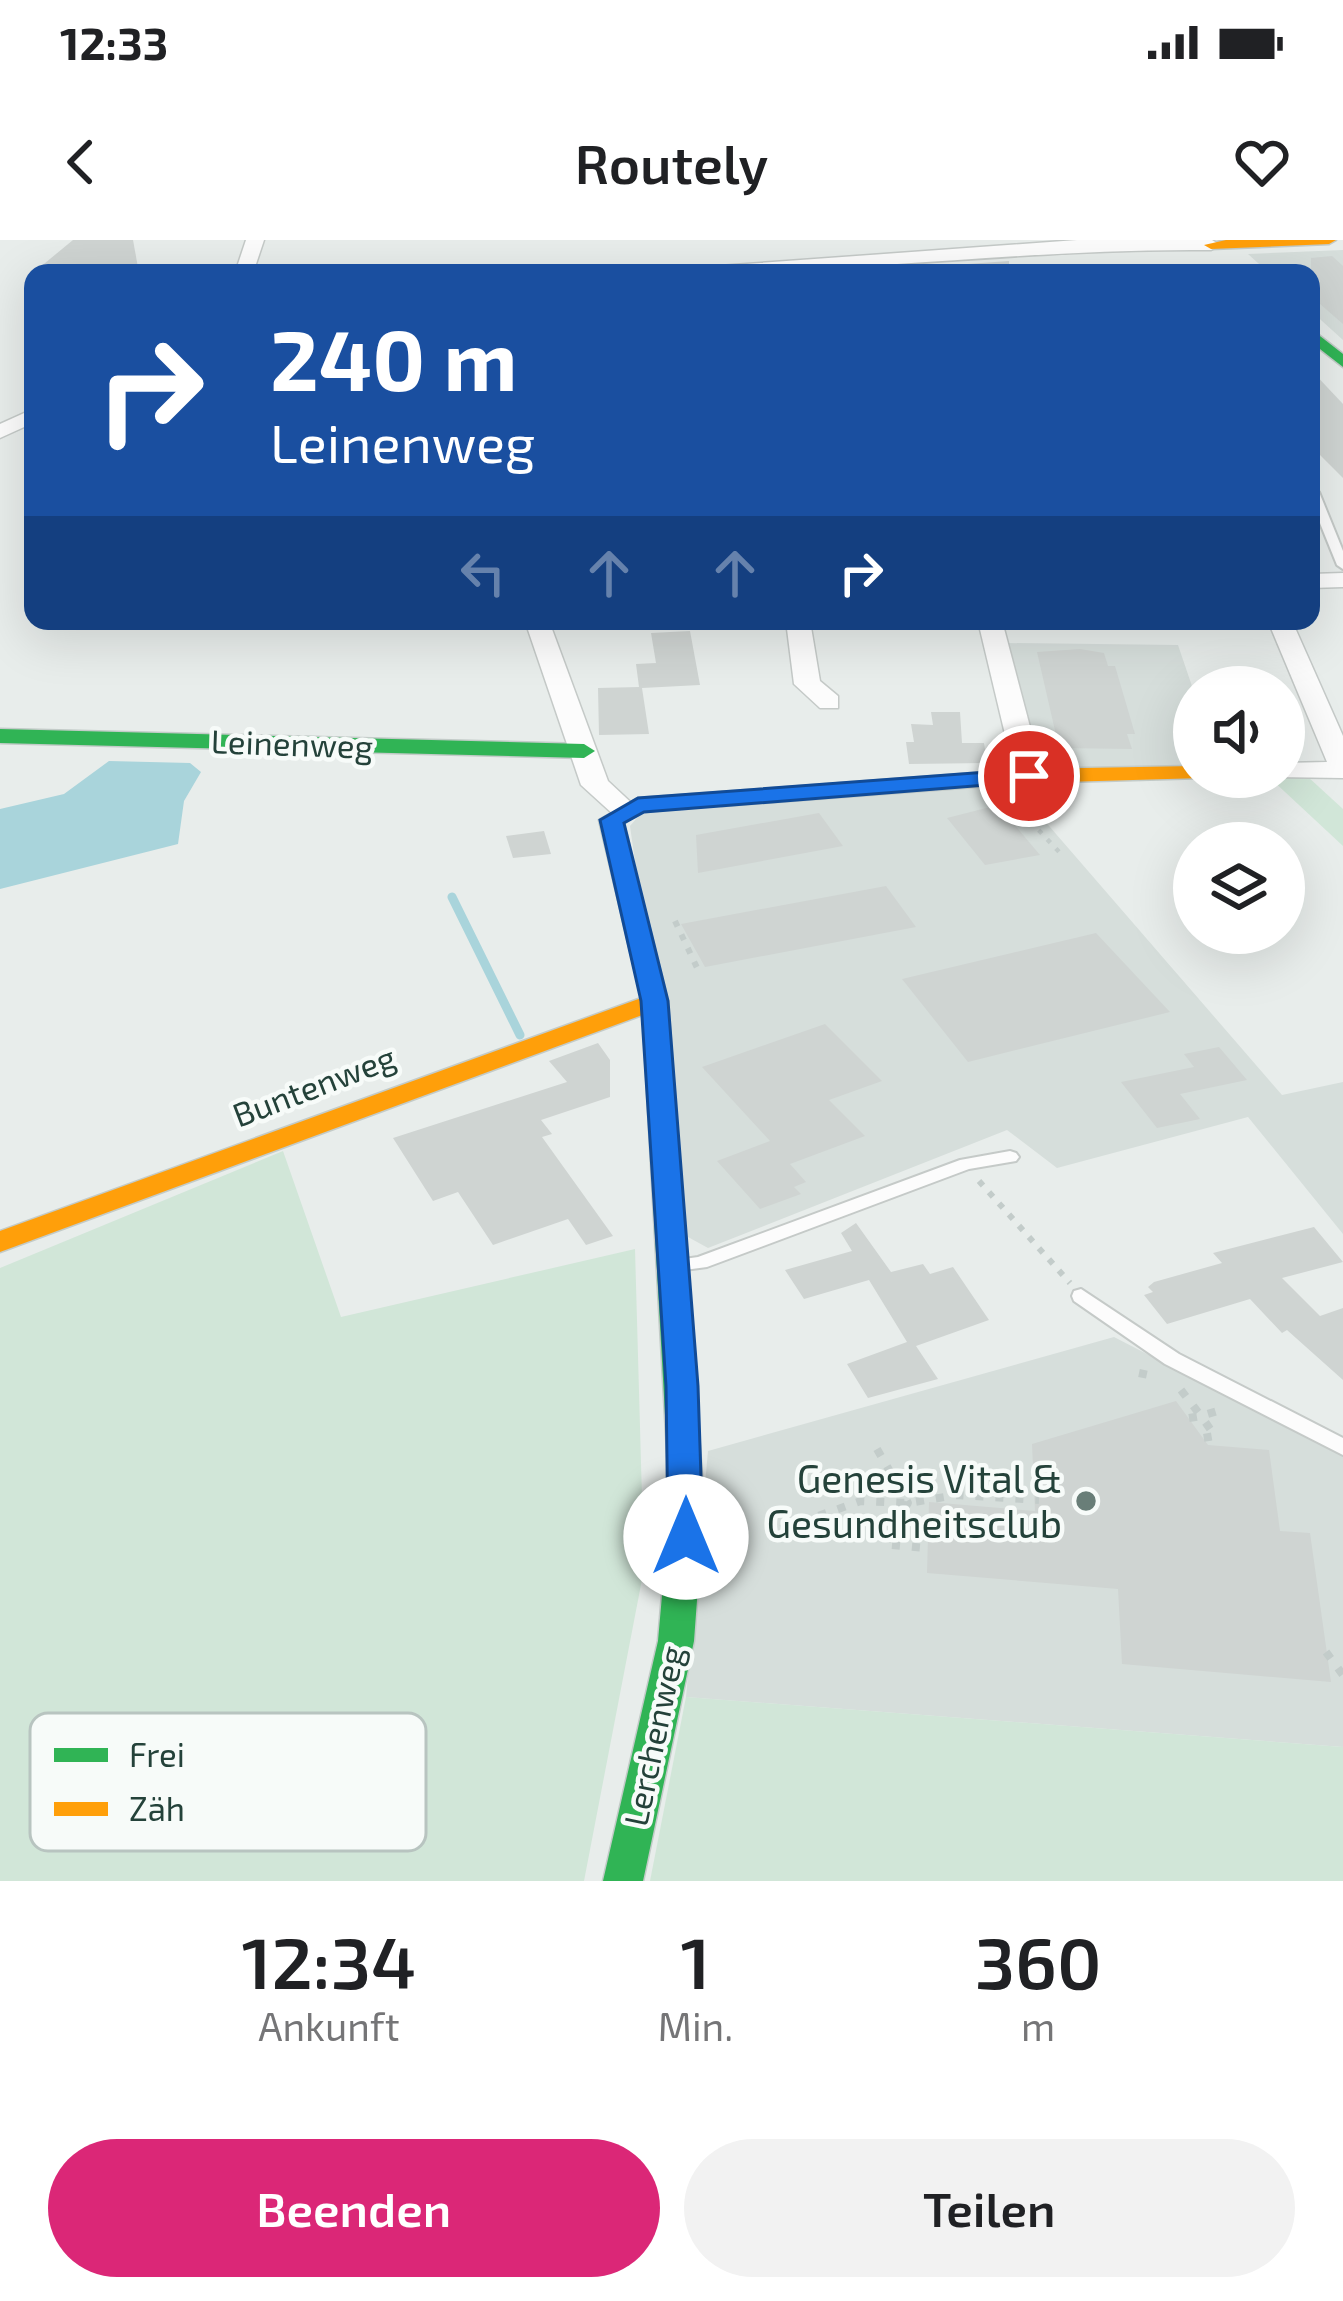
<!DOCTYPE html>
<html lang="de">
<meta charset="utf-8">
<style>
body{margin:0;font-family:"Exo 2",sans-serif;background:#f2f2f2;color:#202124;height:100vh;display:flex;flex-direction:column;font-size:45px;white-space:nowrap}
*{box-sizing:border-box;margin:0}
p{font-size:39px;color:#757577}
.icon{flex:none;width:66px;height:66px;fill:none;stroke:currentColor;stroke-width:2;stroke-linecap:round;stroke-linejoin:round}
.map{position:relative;height:1641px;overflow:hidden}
.details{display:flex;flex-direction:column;background:#fff;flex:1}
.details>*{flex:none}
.hud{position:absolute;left:24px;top:24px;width:1296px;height:366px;border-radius:24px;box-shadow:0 12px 48px #0002;background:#1a4fa0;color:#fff;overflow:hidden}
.controls{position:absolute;left:1173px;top:426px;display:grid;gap:24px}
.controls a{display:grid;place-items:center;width:132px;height:132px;border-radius:50%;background:#fff;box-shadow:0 12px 48px #0002;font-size:60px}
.pin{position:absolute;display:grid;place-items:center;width:102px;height:102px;color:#fff;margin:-51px;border:6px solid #fff;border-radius:50%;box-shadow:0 3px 12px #0007}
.me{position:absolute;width:132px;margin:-66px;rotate:0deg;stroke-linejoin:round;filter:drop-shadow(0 0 9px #0008)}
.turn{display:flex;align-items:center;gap:42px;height:252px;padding:0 48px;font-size:54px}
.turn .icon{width:156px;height:156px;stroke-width:2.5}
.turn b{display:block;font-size:84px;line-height:102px}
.lanes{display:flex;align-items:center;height:114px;padding:0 48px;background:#0003;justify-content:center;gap:60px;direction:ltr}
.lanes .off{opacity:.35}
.eta{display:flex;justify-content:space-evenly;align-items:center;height:204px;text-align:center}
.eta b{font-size:72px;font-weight:600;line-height:84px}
.primary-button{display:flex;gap:24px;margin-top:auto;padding:24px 48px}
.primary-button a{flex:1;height:138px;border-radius:72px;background:#db2777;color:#fff;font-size:48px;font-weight:600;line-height:138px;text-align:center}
.primary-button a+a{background:#f2f2f2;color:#202124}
.status{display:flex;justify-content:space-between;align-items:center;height:84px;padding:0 60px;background:#fff;direction:ltr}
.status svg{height:33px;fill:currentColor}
header{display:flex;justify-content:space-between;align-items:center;height:156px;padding:0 48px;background:#fff;font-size:54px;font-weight:600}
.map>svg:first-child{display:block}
.built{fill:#d6dedb}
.green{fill:#d1e6d8}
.water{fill:#a9d4db}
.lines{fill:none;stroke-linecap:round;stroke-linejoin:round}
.stream{stroke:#a9d4db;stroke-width:9}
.building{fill:#cfd4d2}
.lane-casing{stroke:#c5cac8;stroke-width:4}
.street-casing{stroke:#c5cac8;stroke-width:3}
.fast-casing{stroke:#c3cbc8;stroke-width:3}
.slow-casing{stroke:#c3cbc8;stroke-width:3}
.path-far2{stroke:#c3ccca;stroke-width:4.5;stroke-dasharray:4.5 8;stroke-linecap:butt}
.path-far1{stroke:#c3ccca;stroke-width:6;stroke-dasharray:6 9;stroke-linecap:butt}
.path{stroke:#c3ccca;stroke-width:8;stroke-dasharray:8 12;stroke-linecap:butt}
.lane{fill:#fcfcfc;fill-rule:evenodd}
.street{fill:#fcfcfc;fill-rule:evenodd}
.fast{fill:#30b455;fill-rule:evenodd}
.slow{fill:#ff9f0a;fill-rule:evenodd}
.route{fill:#1a73e8;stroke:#114b97;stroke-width:3}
.poi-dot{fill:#697e78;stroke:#f7fbf9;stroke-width:4.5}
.labels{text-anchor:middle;stroke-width:9;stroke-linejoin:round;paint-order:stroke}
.street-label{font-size:33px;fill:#24423a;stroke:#f7fbf9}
.near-poi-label{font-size:39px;fill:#24423a;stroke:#f7fbf9;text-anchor:end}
.key{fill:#f7fbf9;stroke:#b8c4c0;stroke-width:3}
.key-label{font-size:33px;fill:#24423a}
</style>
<div class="status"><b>12:33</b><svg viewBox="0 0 49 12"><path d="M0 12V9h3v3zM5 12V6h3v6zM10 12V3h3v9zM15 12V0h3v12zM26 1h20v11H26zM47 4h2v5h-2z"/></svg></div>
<header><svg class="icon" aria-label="back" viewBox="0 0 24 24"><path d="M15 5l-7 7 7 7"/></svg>Routely<svg class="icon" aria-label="heart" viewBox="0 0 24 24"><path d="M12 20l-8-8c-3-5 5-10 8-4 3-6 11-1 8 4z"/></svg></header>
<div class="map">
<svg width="1343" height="1641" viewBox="0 0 1343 1641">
<rect width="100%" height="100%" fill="#e8edeb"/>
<!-- built -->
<g class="built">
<path d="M1343,10V100L1311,71V33H1269L1248,14Z"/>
<path d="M1006,403L1178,405L1194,452V526L1034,528Z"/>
<path d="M1011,542L1282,855L1343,842V994L1248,877L1057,928L1007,890L708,1008L688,997L630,586L642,572Z"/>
<path d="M1114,1097L1343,1215V1507L686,1457L708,1211Z"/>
</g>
<!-- green -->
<g class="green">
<path d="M1307,536L1343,569V606L1269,537Z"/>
<path d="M283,911L341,1077L635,1009L644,1329L584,1641H0V1028Z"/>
<path d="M686,1457L1343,1507V1641H650Z"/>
</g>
<!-- water -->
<path class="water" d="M109,521L190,523L201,532L184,561L178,604L0,649V569L64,554Z"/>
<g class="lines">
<!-- stream -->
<path class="stream" d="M452,657L520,795"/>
</g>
<!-- building -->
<g class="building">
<path d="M73,0H133L139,33H33Z"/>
<path d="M1332,16L1343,26V84L1311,56V18Z"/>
<path d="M1009,21V33H911V28Z"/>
<path d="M1311,130L1343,164V238L1311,206Z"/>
<path d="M690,391L700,445L642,448L649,494L599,495L598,448L639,447L636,424L656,423L651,393Z"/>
<path d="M1080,409L1104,413L1108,426H1115L1135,494H1127L1132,509L1059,508L1037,412Z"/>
<path d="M931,472H960L962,503H984L987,523L909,524L906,502H914L911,484L933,485Z"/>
<path d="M998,565L1040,615L985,625L947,578Z"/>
<path d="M819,573L843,606L698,633L696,595Z"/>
<path d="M544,591L551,614L513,618L506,596Z"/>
<path d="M886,646L916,687L705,727L681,684Z"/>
<path d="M1096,693L1170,772L968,822L902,739Z"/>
<path d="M825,784L882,841L829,860L865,896L790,924L806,942L794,947L801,954L760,969L717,921L770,901L702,827Z"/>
<path d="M598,803L610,820V857L541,880L552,894L542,897L613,996L586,1005L568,979L493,1005L458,952L433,961L393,898L567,842L549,821Z"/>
<path d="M1219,807L1247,840L1180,854L1200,879L1157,888L1121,842L1194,827L1184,814Z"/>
<path d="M856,983L891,1032L923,1024L930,1034L953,1027L989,1080L916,1106L938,1139L868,1158L847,1124L907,1102L869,1040L804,1059L785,1030L852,1011L841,993Z"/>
<path d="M1314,987L1343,1022L1282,1038L1320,1076L1343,1068V1140L1287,1090L1282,1093L1250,1059L1167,1084L1144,1055L1153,1052L1148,1047L1154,1042L1222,1023L1213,1013Z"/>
<path d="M1176,1161L1208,1205L1269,1210L1280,1291L1310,1293L1331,1442L1122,1424L1118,1349L927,1333L929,1262L1035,1271L1032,1204Z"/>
</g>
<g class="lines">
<defs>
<g id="lane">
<path d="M1311,249L1319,252L1343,311V329L1337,325L1311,261Z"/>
<path d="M1010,911L1016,913L1019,917L1016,921L969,929L707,1027L677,1031L670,1029L668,1025L670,1021L698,1017L960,920Z"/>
<path d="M1081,1049L1179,1114L1343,1198V1215L1165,1124L1074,1061L1072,1056L1074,1051Z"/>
</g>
<g id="street">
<path d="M246,0H264L253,33H235Z"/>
<path d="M1077,0H1212L1220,5L1211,10C1035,8 859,33 682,33L691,28Z"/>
<path d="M33,169V183L0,198V184Z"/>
<path d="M1343,333V347L1311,348V334Z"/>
<path d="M525,381H549L608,541L638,569L634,575H614L581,545Z"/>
<path d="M786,381H810L820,441L838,456V468H820L794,444Z"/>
<path d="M978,381H1002L1043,536L1039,542H1019L1015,536Z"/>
<path d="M1268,381H1292L1343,496V538L1275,537H1284V523L1327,522Z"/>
</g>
<g id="fast">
<path d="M1311,89L1343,114V127L1311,102Z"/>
<path d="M0,489L584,504L595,511L584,518L0,503Z"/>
<path d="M722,552L730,554V564L643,572L623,583L668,761L704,1265L694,1401L643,1641H603L658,1401L670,1265L642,761L599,580L638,558Z"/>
</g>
<g id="slow">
<path d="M1336,0L1329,4L1211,9L1204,5L1226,0Z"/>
<path d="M1194,526V537L1202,538L1029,543L722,566L710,559L722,552L1029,529Z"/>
<path d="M655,753L664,755L668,761L664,767L0,1012V991Z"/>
</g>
</defs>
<!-- lane casing -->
<use href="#lane" class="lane-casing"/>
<!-- street casing -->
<use href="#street" class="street-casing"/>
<!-- fast casing -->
<use href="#fast" class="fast-casing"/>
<!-- slow casing -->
<use href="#slow" class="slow-casing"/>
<!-- path-far2 -->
<path class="path-far2" d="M1013,563L1062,615"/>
<!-- path-far1 -->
<g class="path-far1">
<path d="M675,681L699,732"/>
<path d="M979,941L1070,1043"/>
</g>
<!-- path -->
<g class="path">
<path d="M1139,1133L1158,1137"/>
<path d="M1181,1150L1201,1176L1221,1170"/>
<path d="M1189,1178L1201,1176L1215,1196L1203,1198"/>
<path d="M877,1209L908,1263L893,1283"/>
<path d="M781,1289L861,1261L908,1263L957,1255L1039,1260"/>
<path d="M892,1305L927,1308"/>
<path d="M1326,1412L1343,1435"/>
</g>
<!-- lane -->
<use href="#lane" class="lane"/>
<!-- street -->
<use href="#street" class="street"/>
<!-- fast -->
<use href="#fast" class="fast"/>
<!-- slow -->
<use href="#slow" class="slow"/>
</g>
<!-- route -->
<path class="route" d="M1029,529L1037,531V541L644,572L624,583L668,761L698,1146L703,1297L698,1307H673L668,1297L666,1146L641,761L600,580L638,558Z"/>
<!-- markers -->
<circle class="poi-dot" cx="1086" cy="1261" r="12"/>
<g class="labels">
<!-- street labels -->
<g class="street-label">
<text transform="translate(292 504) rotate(2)" y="12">Leinenweg</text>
<text transform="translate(314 846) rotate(-21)" y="12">Buntenweg</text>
<text transform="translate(654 1496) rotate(-78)" y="12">Lerchenweg</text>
</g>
<!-- near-poi labels -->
<g class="near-poi-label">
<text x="1062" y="1253">Genesis Vital &amp;<tspan x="1062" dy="45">Gesundheitsclub</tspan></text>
</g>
</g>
<!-- legend -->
<rect x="30" y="1473" width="396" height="138" rx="18" class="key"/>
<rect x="54" y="1508" width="54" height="14" fill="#30b455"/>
<rect x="54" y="1562" width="54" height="14" fill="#ff9f0a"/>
<g class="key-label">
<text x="129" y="1527">Frei</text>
<text x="129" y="1581">Zäh</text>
</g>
</svg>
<div class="controls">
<a><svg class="icon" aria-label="sound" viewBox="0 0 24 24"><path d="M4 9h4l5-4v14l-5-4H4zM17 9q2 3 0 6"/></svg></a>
<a><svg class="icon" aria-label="layers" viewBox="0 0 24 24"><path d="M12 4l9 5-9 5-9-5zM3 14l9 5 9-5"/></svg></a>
</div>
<div class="pin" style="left:1029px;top:536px;background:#d93025"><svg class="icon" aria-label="arrive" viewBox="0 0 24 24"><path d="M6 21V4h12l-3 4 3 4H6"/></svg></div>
<svg class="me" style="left:686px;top:1297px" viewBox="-20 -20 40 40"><circle r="19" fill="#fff"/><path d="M0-13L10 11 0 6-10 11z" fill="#1a73e8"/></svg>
<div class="hud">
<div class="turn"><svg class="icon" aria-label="right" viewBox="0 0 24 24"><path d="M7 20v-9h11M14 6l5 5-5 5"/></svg><div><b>240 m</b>Leinenweg</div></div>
<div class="lanes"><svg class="icon off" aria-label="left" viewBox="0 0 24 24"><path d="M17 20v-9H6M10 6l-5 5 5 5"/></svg><svg class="icon off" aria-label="ahead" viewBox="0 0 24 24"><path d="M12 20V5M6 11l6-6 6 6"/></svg><svg class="icon off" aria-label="ahead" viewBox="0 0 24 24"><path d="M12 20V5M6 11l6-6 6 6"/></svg><svg class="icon" aria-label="right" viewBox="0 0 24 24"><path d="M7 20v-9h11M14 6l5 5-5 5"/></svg></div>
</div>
</div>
<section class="details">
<div class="eta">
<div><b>12:34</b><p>Ankunft</p></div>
<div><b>1</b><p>Min.</p></div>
<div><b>360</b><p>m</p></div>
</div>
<div class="primary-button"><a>Beenden</a><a>Teilen</a></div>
</section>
